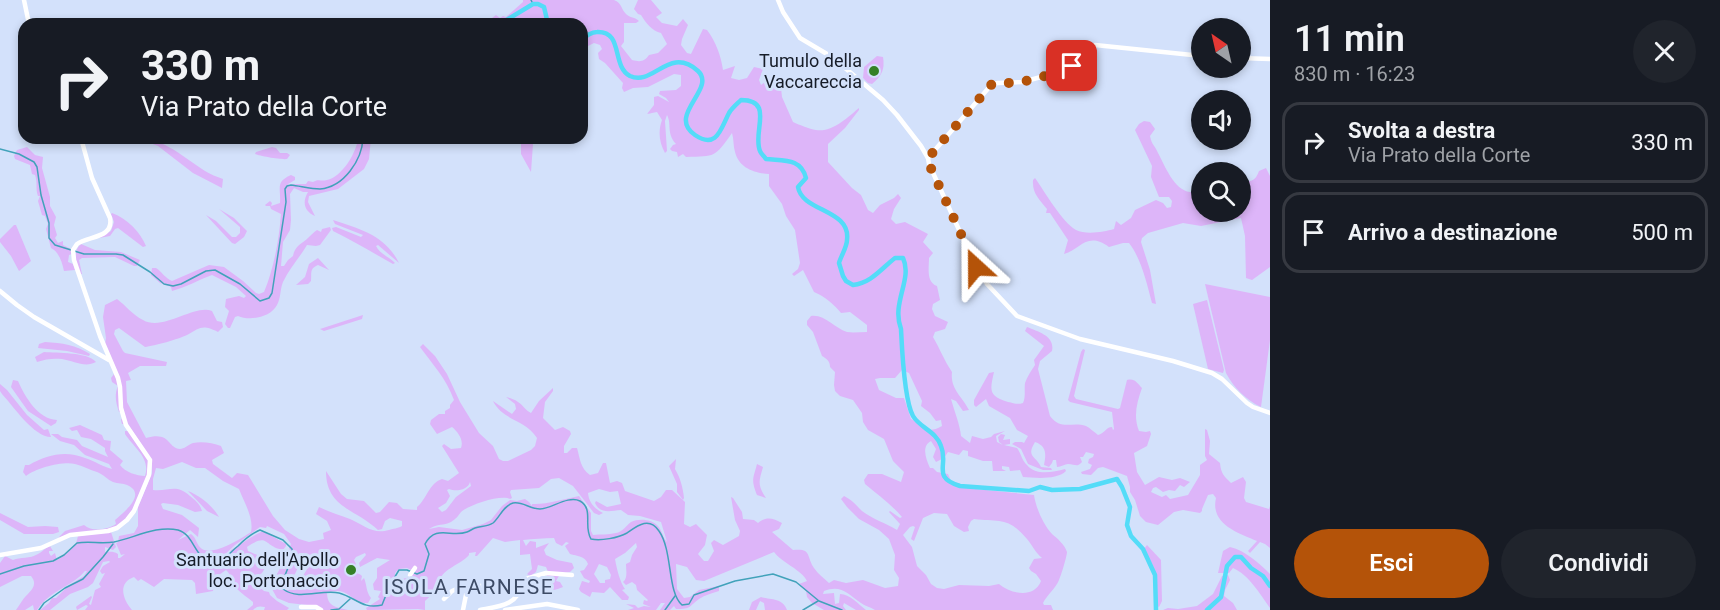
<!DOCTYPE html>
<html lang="it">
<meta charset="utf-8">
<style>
body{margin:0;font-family:Roboto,sans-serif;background:#20242c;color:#f1f3f6;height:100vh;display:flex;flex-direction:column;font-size:22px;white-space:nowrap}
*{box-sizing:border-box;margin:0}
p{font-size:20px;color:#9ea1a6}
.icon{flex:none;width:33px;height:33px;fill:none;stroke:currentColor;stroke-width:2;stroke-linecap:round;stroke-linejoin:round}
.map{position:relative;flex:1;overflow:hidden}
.sheet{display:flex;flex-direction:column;background:#171b24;width:450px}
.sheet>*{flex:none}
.top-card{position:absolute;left:18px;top:18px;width:570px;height:126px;border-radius:18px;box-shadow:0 3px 9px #0003;background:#171b24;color:#f1f3f6;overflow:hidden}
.needle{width:39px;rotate:326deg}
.fabs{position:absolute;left:1191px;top:18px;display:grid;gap:12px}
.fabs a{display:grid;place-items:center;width:60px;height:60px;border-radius:50%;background:#171b24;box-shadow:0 3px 9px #0003;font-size:30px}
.pin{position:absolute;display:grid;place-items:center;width:51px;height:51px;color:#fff;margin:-26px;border-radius:12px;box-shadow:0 3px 9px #0006}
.me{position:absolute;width:66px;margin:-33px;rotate:336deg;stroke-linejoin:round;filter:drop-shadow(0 0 4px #0008)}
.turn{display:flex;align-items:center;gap:21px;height:126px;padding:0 24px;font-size:27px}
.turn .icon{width:78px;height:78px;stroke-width:2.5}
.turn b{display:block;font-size:42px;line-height:51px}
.round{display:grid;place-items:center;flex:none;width:63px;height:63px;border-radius:32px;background:#20242c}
.headline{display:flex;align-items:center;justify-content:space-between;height:102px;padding:0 24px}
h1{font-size:36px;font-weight:600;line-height:45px}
.primary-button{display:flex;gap:12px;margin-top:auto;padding:12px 24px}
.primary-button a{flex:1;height:69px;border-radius:36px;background:#b45309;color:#fff;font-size:24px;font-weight:600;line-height:69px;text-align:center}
.primary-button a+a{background:#20242c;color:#f1f3f6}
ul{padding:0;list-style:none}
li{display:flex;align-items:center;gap:18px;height:81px;margin:0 12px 9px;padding:0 12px;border:3px solid #363941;border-radius:18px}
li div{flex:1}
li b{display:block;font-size:22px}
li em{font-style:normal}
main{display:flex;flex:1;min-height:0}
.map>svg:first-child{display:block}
.green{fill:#ddb5f9;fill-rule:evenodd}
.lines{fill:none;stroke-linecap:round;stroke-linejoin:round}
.stream{stroke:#41a2ba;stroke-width:1.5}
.river{stroke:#54dcf8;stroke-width:4.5}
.minor{stroke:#fff;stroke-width:4.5}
.route{stroke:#b45309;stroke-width:10;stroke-dasharray:0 18}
.poi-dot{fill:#358027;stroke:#d3e1fb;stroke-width:2}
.labels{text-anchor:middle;stroke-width:6;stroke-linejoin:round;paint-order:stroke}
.poi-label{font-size:18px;fill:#161c28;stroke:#d3e1fb;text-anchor:end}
.quarter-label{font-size:21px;letter-spacing:1.5px;fill:#3d4b66;stroke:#d3e1fb}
</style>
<main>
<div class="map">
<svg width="1270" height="610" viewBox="0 0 1270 610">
<rect width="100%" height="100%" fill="#d3e1fb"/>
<!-- green -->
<g class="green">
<path d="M523,0H614C622,3 621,9 626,14C630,18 635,17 639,21L636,23H624V42L621,46L632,60C640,62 644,62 649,55L658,53L667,44L661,33C652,31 646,23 641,15L638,14L634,9L638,0H651L662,13L656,17L662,23L677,26L683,19L688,25L682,39L681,45L687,53L691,54L703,29L707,30C716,42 721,56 723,70L735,66L731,78L739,80L747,78L754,67L763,69L759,80L761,85L773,76L781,77L787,83L781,88L782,97L793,122C800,125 809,129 816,130C832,133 848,117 859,108V110L845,128L828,144V162L852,188L861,195L868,210L873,213L880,205L894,198L898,194L901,198L894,209L891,219L896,224L905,222L928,234L923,242L933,253L929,258C929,268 926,282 937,286L940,300L933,304L932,309L935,316L948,322L945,329L935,332L933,337C940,349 944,360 952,372C950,389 962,396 969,410L963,411L956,401L951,399C954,410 960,425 961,436L970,443L972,436L983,439L991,437L994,434L1005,431L996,436L997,442L1003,445L999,442L998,437L1001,434L1005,435L1003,440L1010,439V444L1004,445L1017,448C1021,453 1022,461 1027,465C1036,476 1053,472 1065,469L1066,471C1057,480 1036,478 1023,477L1020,470L1010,471L1009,467L1002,466V469L1006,471H993L992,461H983L968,456V451L963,450L959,455L948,452L944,458L936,462L933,457L936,449L931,441C921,446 926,459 930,468H933L937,472L948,474L951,481L976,489L1034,495C1036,508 1043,524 1052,534C1057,538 1065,545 1067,552C1067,556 1061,576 1059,580C1056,588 1047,595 1043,603L1044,605H1051L1053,610H875C870,607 865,606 861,603C848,594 841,584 824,591L823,594L834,593L835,604L839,603L840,594C850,594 858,604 866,610H856L844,603L843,606L846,610H824L812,603L807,597L806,591L799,584L807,581C802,570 781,562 774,552L704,581L696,580L687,567L676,564L677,589L684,598L690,597L699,590L719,586V591C713,593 705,595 699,599C688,607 692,609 676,609L674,606L670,610H660L665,603H661L656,610H628L634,608L626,604L635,605L638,608L644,606L651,607L643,604L644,600L647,601L648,600L637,590L636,585L632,582L626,585L623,582C628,578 626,570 626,564L630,562L632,555L637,547L636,543L625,553L615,559C617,570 620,582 625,589L622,590L629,597L628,600H622L610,587L604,593L592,592L590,597L581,592L579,589L582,581L589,583L590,581L584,578L580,571L584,570L588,564C585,556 577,556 570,554L565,546L569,543L566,542L562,546L556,543L554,538C544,538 533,539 523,540L526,546L530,541L536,542V548L549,543L544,550L546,555L557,560L572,563L574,568L570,572L560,574L556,581L560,582L563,587C551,592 539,592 526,592C532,582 545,585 548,572L546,567L538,565L536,572L530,576L527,574L532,569L530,554L520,555V540L505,542L493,538L477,556H475L476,552L469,553V555C459,566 445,567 439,581L443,584L425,601V610L418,609L367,610L366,608L380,599L378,597L381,591L374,590L373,584L377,578V568L390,560L377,558L360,567L359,563L366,555L365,553L356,557L354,560L356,564L351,570L346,573L348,575C353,574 358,572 362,576L361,581L364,578C367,585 366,592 371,598L368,603C357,604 353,596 343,592C338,590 333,592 327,592C327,607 336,607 348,610H323L316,606L289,603L277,598L272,589V583L283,563L286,562V557L291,544L284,534L267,526L266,528L260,527L235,545L221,558L225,560L229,558L231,550C242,544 251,536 263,531L286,544V546L283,550C263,546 269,532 247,547L248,551L262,557L268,563L262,573L251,581L252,586L256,588L259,586L264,591L269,592L270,595L277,601L289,608L287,610H264L265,607C259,606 257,606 253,610H247L253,605V602C248,598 241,593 236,588C231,583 232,575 226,570L216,577L213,591L196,594L195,583L192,580L164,579L154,587L141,579L138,581L134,577C117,583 123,600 132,610H85L88,606L86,605L77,610L76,607L77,606L91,596L92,597L89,604L91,605L95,590L101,587L99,584L105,573L102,574L100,571L103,566L110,562L109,561L103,562L93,583L88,587L70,594L50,610H40L49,603L52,598H56L69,585L84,576L87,571H85C72,587 50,590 37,610H34L33,605L25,610H16C18,607 20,604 22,601C27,593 40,587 31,576H22L0,587V563L5,556L13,560C20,557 30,559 38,554C42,552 45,548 50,546L53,551H49V553L51,556L55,553L57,560L66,554L76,544L78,536L111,532L116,547L113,550L105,547V552C110,552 113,551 118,554V558H120L125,554L121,555L116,543L118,542L119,536L134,533L138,526V507L152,473V461L128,424H122L121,420L124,415L123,412H119C116,403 114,395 118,386L112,382L111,378L114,374L105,344L106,338L103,317L105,305L117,299C125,305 133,315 143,320C163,332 194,304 212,311L217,321L222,322L223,327L218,332C202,324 200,328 187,335C179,339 154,346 145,347L119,328L115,330L114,334L123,351L125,353L167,362L166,366H140L128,373L131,380L126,381L127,402L146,438C171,431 167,448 180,449C184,449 188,445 193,443C202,441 213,443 221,446L224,453L212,460L213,464L232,478L237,473L248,475L273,516L285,530L299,539L309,542L324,539L323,533L331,530L327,521L316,514L319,507C329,512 339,515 350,519C364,525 373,535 389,530C394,528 397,529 402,526V521L390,518L385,521L382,529L378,530C356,509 326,508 326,471L341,494L347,499L364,501L376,513L380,512L389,502L397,503L403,509L417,510V507C427,499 429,483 442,479L448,481L459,473L442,446L444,444L451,449L461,448C464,440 458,432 452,427L437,434L430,424L431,420L439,414H445V411L450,408V405L454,400C446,378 433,365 420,347L423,344L435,356L447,374L460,402L479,433L493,446L499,459L503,461H508L531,450L535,446L537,438C525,419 503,421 493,401L512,414L516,409L515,404L506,397C510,398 514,399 518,402C523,405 525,410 531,413L539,401L553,388V391L545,402L543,418L555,430L563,427L570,431L571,434L564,446V453H567L572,448H577C580,458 580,468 590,475L598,473L603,463H606L610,483L617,481L622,483L625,491L654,501L661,497L666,490H672L685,502L684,524L690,527L696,524L707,535L705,545L698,554L704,561H708L714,551L711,543L714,540L723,545L739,536L740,531L735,520L731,497L733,498L742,512L743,519L754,520L758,523C766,516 773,518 782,523L779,529L772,532L793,550C812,548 806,556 814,568C818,574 824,578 829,583L834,580L846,583L863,580L885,588L898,586L899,578L894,570L895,555L889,539L879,530L859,519L847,507L841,499L844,496C852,500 856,505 862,511C872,519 886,523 897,530L900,524L889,512L890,511L900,518L902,517C891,504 878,495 865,484L864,480L868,474H882L901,482L904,472L893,461L884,439L868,430L863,422L862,413L853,400L840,396L835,391L834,385L835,372L830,367C830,361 827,359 822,356L813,332L807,325V321L811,316C825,314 834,328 847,332C853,333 860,332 867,332V325L850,312L841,313C835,305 824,296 814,292L803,270L794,276L792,274L798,269L800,263L795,230L786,216L782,204L769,186V174C754,173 739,168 735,152C733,146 734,139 732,133C714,158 716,156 686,157L683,154L678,157L677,152L672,151L670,149L673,145L676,144C666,133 672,124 667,115L665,121L667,151L665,153C659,142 658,131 662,120L657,112L647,114L654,105V97L658,96L669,102L666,98L659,94L660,91L676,90L681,86V75L674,74L648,87L633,88L624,92L622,88L623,83L605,63L599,59L598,53L602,49L600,45L594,43L588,46L582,55V24H484L496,15L500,18L503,16L506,17L523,2ZM902,370L909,373L922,401L921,406L930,413L936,421L941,420L942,426C926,435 924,426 911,419L904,398H896L879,390L875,379L880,378H895ZM182,462L196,468H205L223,481L239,489C244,502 254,518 251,532C240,539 214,556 202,549C196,545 197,538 191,534L178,540L190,530L198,537L199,528L182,515L163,509L161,504L163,503L178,505L195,512L202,511C200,504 196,501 190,496C176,483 168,492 153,490V479L156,468L163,469ZM559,478L573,486L594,513L599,515L603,513C595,509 589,503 588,493L599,489L610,492L618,491L621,504L607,507L596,501L595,503C600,514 610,511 621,510L628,515L640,516L661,522L667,542C663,538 662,530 658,526C652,519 639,518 631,522C626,526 622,532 616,533C608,535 601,534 593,535L591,531V513L579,496C564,499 545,505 532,504V506L529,502L525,499L517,501L510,500L502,506L491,520L483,524L462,530L439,527L429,529C438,523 443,526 451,522C456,519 458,516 461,512C470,504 502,494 510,499L512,498L510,492L511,490L539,488L551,479ZM470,482L471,486L456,497L446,510L442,512L438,508L446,503L450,496L447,490L449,489C456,492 468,490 470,482ZM934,513L947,514L954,526L964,532L969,531L968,527L971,521L974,519C1000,522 1009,517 1027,539C1033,546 1034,551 1042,558L1034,559L1029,568L1031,571L1036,574L1041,581C1034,599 1011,594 999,584L989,586L959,585L944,589L937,588L931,584L926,575L917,566L912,547L903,535L910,527L913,526L915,527L911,539L914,541L923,518ZM304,555H309L308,560L311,562C305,572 302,583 288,582L289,580L294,576ZM599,564L607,567L611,575L610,579L605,580V583H600L594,574ZM407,568L415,572V573H412L407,578L395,580V573L399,569Z"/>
<path d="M877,56L883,57C885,69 882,76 872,84L868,83L863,78L864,67Z"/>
<path d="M1144,121L1150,122L1155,129L1150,136C1152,146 1155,145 1158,153C1165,166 1174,190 1190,192C1197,193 1198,192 1201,186L1202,212H1240L1241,182C1251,181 1255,182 1259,171L1266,168L1270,176V267L1252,280L1246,278L1245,236L1241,218L1201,226L1183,223L1148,233L1142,238L1141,242L1150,270L1156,304L1152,303C1147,284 1141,258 1129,243H1123L1109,247C1087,231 1081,249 1064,254L1068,240L1050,213H1046L1047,209C1039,199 1032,193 1033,180L1035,178C1045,192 1062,222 1076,230C1086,235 1104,232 1114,229L1116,221L1121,225L1131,218L1135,210L1156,200L1163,203L1167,208L1171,207L1172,201L1169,197H1159L1151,177L1152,166L1135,130L1139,124Z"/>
<path d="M137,138C164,138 183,157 205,171C210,174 217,177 223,179L222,188L193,173L158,146Z"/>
<path d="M278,138H334L332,141L326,142L321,139L297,141L281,140Z"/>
<path d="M358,138H371L369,159L364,169L338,189L309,196L308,202L315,216C304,211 302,202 308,192H303L294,188L290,194L291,220L290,230L283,242L281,266H284L288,260L293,256C295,245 302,244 309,237C312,234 314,232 317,230L321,232L322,229L330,227L331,230L320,245L316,246L307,245C300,257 289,269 283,282C280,289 281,298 277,305C270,318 249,321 238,316L235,317L230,328H228L225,324L229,311L225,307L226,299L239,296L244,298L246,296L236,287L212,275C198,280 187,287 172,291L171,287L160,283L151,275L152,268H156C162,272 165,278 172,281L209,265L224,267L243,281L256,293L259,294L264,292C274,268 279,240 281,214L271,209L270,206H266L265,205L270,201L272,203L271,206L280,203C281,188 275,182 291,175L295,177V180L288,184L290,186L293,184H306L308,181L313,182C319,178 320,182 327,180C342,177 357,152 358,138Z"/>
<path d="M521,138H535L533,144L531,172L521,154Z"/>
<path d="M27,147L35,155L43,157L42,168L50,197V206L56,217L54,225L57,235L55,238L58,243L63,241V245L71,249L72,254L69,255L68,262L73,264L75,270L64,271C62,262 59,252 51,248L46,229L48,224L45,216L42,215L38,201L40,196H38C35,188 38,183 35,175L32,174L30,165L15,159L14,156L17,150Z"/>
<path d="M272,147L276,148L280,153H287L290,155L287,159C282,160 260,156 255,154L256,152Z"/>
<path d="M219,209L234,218L247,231L244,237L235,244L232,243L206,215L216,221L232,237H236L240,233V227Z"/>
<path d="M112,213C128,219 140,232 146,246L143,247L118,228L115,229L110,236L99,238L111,231L114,222L111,214Z"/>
<path d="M333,220C360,229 385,235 399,263L378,245L376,246C379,253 389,257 395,263L393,264C373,253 354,241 333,231L332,228L336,227L361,237L363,235L335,224Z"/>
<path d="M14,225H16L31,261L19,271L11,256L0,242V239Z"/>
<path d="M81,244L95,250L121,252L140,260L137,266H134L115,257L82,258L79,260L82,274H80C77,264 71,253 81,244Z"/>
<path d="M318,258L329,270L318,265C309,269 312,273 311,281L308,284L296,285L305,277L309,264Z"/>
<path d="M1205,284L1270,297V340L1261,407C1246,400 1234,388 1226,373Z"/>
<path d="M1207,300L1224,370L1223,373L1208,369L1193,304Z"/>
<path d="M363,315L362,319L324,331L320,329Z"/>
<path d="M1027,327C1039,332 1055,336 1052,351L1040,361L1038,369L1050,416C1061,431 1072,421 1086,426C1090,428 1094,432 1098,435C1104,434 1106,427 1112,427L1113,430L1114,429L1112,412L1070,402L1068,400L1081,352L1083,349L1085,350L1074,396L1076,399L1118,409L1120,408L1127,380C1135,378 1137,383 1142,388C1137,402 1133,416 1139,431L1146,432L1150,431L1151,434L1147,446L1134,453L1137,472L1145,485L1159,477L1172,480L1180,478L1190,482L1184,487L1180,485L1175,491L1169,490L1163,492L1156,487L1153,488L1151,492L1162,497L1166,495L1170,499L1188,495L1200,475V465L1207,460L1205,456V429L1207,430L1210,441L1209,454L1220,463C1221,474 1224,476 1231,483L1243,477L1246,482L1244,498L1246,502L1269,509L1270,506V548L1265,544L1260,542L1250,553L1248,551L1257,541C1238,533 1210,524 1216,498L1213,494L1208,495L1202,509V511L1200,513L1183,510L1174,512L1158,525L1146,522L1140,516L1135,500L1130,492V487L1127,476L1103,467L1098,468L1091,475L1082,474L1081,472L1090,469L1092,465L1088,463L1089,459L1093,457L1094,454L1086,452L1083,457H1080L1082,462C1077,468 1075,464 1068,464C1065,464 1061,467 1057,467L1056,460H1053L1052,463L1049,467L1044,465C1046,455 1047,446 1035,442C1026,457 1035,455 1041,467L1051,468L1052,470H1043L1028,464L1021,449L1012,444L1015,442H1022L1024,443L1028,436L1017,430L1010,418L989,406L986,399L976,407L974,405V400L989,373L994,372C990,390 988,396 1008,402C1014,403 1017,405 1023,403C1026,396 1024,390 1025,383C1027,377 1031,371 1035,365L1034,360L1044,346L1025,331Z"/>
<path d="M45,342C62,343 76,345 90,354L89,356L67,351L38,348L39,344Z"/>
<path d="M44,352C57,353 88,352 96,362C85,368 74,361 62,359C54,358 45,359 37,362L35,357Z"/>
<path d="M13,380L18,381C25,397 38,419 57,420L56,423L51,426L28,411L11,387Z"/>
<path d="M0,384L7,390L27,415L44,430L48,429L51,437C34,437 14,407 2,394L0,391Z"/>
<path d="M80,425L102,435L104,440L111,441L110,450L123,461L120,465C125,472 137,476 145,476C151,458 134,448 125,434V431H128C133,438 147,453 149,461C151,478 130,524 113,528C94,533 76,530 58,538L65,531L81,526L84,525C92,532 107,530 116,524L115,520C123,513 148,494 127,485C123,483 118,484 113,482C108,480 103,474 97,472C90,470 83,466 75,464C63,461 36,468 26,476L23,472L25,465H29C47,455 65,450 85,458C95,461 103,467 112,469L109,464L85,455L74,445L60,441L51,434H58L62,437L77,440L82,446L108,457L105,451V448L91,439L81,437L77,430L72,431L69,428Z"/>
<path d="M676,459L675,469C680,477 683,488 684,498L683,500L677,492V484L669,466Z"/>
<path d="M757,464L763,467C759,481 757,485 766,498L757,495C751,480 753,479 757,464Z"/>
<path d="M188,491C200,496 212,505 219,517L207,511Z"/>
<path d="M0,513L28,527L45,526L58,527L59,532L53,534H24L0,520Z"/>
<path d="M1147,545L1161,560L1162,601L1159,607L1156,605C1155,598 1157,592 1157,585C1158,572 1150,560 1144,549Z"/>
<path d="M1230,547C1246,551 1259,563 1270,574V608C1260,594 1249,575 1233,568L1229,573H1218L1223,551Z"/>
<path d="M1228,575L1230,580L1225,590L1224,596L1233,603L1237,610H1163L1168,608L1178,609L1197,606L1213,594L1222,576Z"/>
<path d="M761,597C771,600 783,598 787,610H765L764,603L760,601L756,610H749L752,602Z"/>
</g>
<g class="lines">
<!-- stream -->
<g class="stream">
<path d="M531,0L533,4"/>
<path d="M0,149L19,154L34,162L37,167L41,195L49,223V238L55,245L84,254H116L123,255L150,272L164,284L173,286L181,284L206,271L215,270L240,284L260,301L269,298L272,293L286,202L285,189L287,186L291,185C300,186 311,189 320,189C344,187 362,160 363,138"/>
<path d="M0,574L24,566L53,561L64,555L77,543C89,541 102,544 114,542C134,538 157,525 178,530C196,535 194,563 215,561C226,560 230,552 238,546C244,540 253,533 260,530L283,540L292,549C294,564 280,577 283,589C299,601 321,589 339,593C355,597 363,610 382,605L390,585L399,570H407L417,574L424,571L429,554L425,544C436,524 451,538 467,532C470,531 472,529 475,528C481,526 487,527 493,523C500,517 503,506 513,503C522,501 530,509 540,509C551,509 568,495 580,501C594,509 583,526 591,539C601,541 618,538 627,533C637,526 649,516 659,531C673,551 667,592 682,605L689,604L694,595L735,581L773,574L796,582L819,601L842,610"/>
<path d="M39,610L44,603L65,588L83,579L103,557L113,544"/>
<path d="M331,610L339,609L350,599"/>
<path d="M665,610L675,596"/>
<path d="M803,610L818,601"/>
</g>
<!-- river -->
<g class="river">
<path d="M500,24L533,4H538L544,7L548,24"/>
<path d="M582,40C585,36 592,32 597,32C624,31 611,66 630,76C653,87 669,45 698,71C717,89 666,115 695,135C717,150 721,128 729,113C732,108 737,104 741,100C775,100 752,132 760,151C761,154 764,156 766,159C784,161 801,158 806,178L798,187C802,212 851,209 847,240C847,247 841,256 839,263L843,276L846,281L853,285C871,283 881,269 895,258H903C913,279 891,303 901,329C902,349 904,400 913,416C920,428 936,431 941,446C949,465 931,477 960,486L1029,491L1040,487L1052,490L1080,489L1117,479L1122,487L1130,507L1127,525L1131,536L1143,549L1155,575L1156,610"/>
<path d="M1207,610L1221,597L1227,566L1235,557H1241L1251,568L1263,576L1270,586"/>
</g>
<!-- minor -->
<g class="minor">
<path d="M24,0L29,24"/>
<path d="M778,0L783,12L800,38L832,57L883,100L897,115L921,146L928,158L929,164L976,267L987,284L1017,316L1080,339L1173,361L1212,373L1222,379L1247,403L1253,407L1270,413"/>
<path d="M1240,58L1270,59"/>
<path d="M928,158L992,84L998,83L1022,82L1068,70L1080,60L1095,45L1202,56"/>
<path d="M0,291L17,305L34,317L109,360"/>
<path d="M0,555L41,548L70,535L108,531L117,528L127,520L134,511L149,475L150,460L126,425L121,408L120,387L118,378L100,336L74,260L73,250L77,244C89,236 114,238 110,218L92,178L81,138"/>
<path d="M410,575L415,568"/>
<path d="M519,581L546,573L572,575"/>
<path d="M444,599L452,591L463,586L471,587L516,582L519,584C522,605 495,607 480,610"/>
<path d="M301,607H316L321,610"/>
<path d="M463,610L466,595"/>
<path d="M505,610L547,604L578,610"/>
</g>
</g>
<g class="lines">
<!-- route -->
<path class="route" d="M976,267L929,164L928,158L992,84L1022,82L1053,74L1072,66"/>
</g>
<!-- markers -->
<g class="poi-dot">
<circle cx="874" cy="71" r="6"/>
<circle cx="351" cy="570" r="6"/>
</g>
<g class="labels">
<!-- poi labels -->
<g class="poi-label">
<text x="862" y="67">Tumulo della<tspan x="862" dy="21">Vaccareccia</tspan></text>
<text x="339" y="566">Santuario dell'Apollo<tspan x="339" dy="21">loc. Portonaccio</tspan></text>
</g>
<!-- quarter labels -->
<g class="quarter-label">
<text x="469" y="594">ISOLA FARNESE</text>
</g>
</g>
</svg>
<div class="fabs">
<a><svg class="needle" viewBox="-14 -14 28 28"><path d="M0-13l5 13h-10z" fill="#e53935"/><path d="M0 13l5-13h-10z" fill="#9ea1a6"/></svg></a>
<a><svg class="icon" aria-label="sound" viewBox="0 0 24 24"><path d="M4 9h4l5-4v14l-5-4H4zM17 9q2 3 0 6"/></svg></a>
<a><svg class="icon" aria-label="search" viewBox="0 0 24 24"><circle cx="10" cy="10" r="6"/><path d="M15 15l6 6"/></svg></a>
</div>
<div class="pin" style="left:1072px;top:66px;background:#d93025"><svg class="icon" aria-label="arrive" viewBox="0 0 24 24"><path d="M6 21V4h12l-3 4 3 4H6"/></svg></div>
<svg class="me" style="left:976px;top:267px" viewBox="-20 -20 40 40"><path d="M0-17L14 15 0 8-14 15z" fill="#b45309" stroke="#fff" stroke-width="4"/></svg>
<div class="top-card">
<div class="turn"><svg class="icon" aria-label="right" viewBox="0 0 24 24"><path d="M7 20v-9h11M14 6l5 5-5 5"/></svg><div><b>330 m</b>Via Prato della Corte</div></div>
</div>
</div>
<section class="sheet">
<div class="headline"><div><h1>11 min</h1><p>830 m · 16:23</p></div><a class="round"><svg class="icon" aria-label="close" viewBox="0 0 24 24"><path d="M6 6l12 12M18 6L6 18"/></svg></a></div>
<ul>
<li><svg class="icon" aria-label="right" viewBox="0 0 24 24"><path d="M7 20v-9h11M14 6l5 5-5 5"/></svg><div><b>Svolta a destra</b><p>Via Prato della Corte</p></div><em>330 m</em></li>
<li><svg class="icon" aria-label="arrive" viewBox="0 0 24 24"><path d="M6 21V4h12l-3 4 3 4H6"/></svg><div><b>Arrivo a destinazione</b></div><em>500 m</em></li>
</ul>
<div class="primary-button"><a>Esci</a><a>Condividi</a></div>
</section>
</main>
